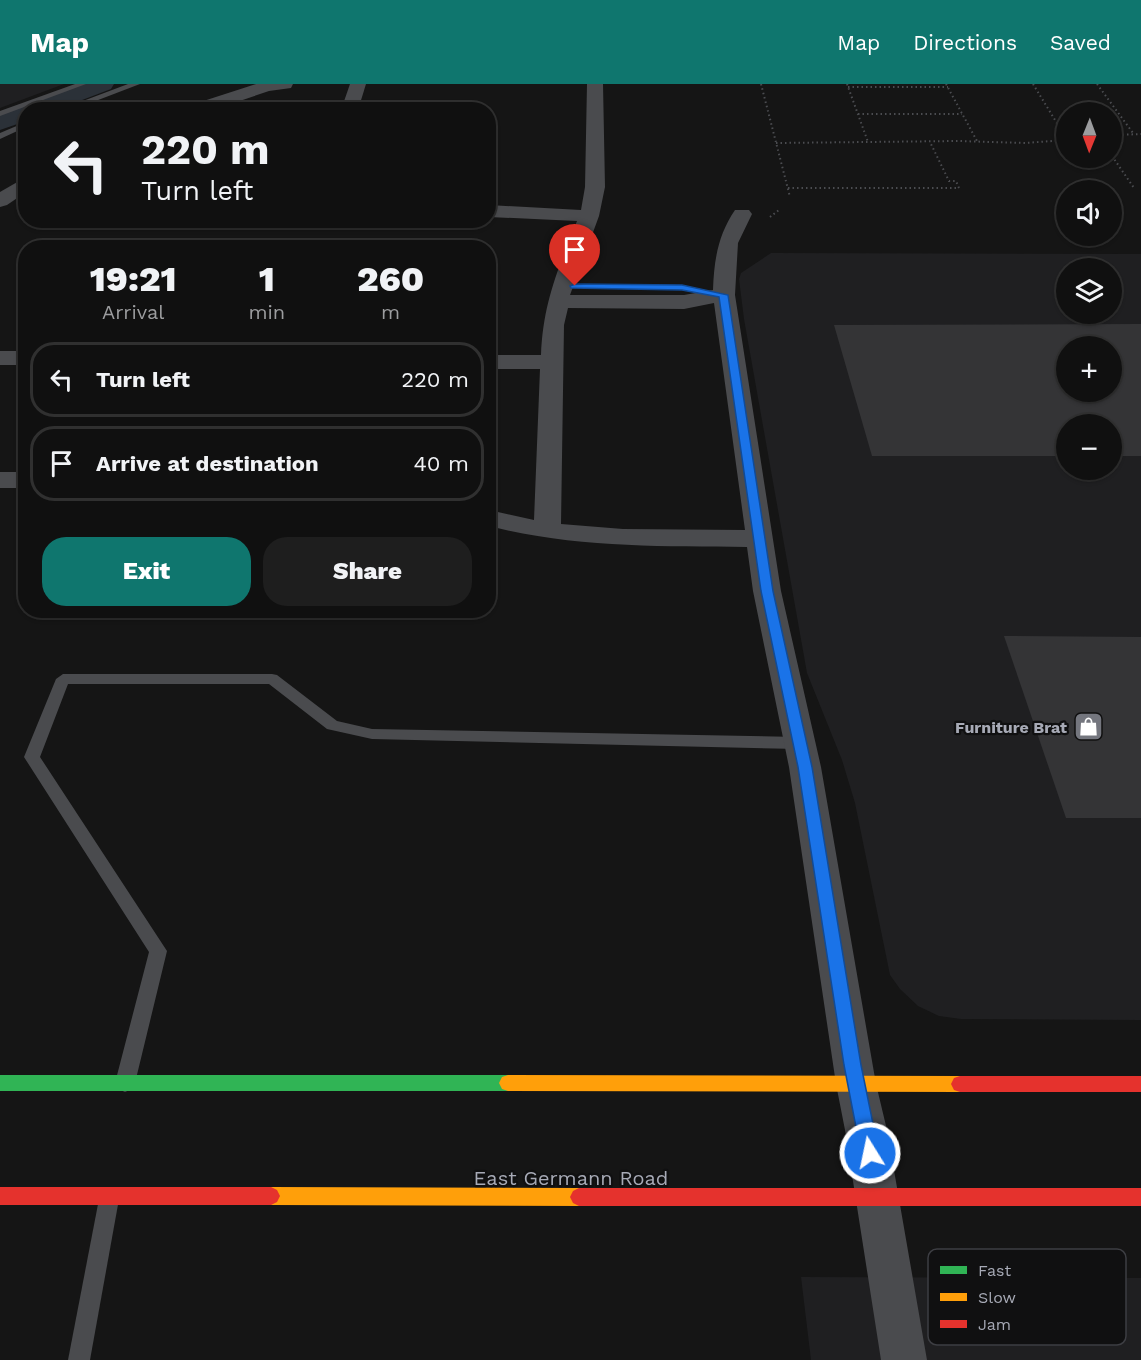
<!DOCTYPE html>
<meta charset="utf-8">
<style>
body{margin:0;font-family:"Work Sans",sans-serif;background:#1e1e1e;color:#f1f3f6;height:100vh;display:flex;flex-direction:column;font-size:22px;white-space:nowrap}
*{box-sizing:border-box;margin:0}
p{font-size:20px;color:#9c9d9f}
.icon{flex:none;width:33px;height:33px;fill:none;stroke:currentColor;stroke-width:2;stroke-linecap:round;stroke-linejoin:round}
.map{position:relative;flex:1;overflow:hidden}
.drawer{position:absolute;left:18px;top:156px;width:478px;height:378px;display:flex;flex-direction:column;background:#101010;border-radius:24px;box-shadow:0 2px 4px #0004,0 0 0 2px #303030}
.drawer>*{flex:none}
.banner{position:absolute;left:18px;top:18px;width:478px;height:126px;border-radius:24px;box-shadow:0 2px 4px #0004,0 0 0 2px #303030;background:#101010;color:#f1f3f6;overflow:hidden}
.needle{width:39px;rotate:181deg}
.fabs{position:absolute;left:1056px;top:18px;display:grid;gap:12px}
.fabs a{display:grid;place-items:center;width:66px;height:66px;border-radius:50%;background:#101010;box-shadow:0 2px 4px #0004,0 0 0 2px #303030;font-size:30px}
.pin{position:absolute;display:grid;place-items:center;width:51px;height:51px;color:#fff;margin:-62px -26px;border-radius:50% 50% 50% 0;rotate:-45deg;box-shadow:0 0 6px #0007}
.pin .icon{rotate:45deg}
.me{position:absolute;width:66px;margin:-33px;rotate:350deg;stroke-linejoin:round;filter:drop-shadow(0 0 4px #0008)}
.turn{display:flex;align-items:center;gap:21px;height:126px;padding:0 24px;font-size:27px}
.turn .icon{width:78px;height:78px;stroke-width:2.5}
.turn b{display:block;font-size:42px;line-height:51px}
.eta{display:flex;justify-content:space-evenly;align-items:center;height:102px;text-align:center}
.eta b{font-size:36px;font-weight:800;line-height:42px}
.primary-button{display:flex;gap:12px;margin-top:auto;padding:12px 24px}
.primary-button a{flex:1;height:69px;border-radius:24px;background:#0f766e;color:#fff;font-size:24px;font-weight:800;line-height:69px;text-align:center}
.primary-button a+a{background:#1e1e1e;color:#f1f3f6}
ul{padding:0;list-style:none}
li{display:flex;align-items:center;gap:18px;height:75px;margin:0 12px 9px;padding:0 12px;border:3px solid #303030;border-radius:24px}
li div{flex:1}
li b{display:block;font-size:22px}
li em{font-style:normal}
header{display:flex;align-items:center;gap:36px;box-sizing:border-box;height:84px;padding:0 30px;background:#0f766e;color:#fff}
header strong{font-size:28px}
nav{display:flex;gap:33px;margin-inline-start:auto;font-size:21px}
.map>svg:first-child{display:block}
.built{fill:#1f1f21;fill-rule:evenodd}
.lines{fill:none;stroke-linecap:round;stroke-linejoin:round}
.canal{fill:#2b3138;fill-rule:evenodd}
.building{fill:#343436;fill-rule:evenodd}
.path{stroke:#4b4c50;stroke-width:2;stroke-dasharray:1.5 3;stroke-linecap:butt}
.lane{fill:#4a4b4e;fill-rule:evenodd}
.street{fill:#4a4b4e;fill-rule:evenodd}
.fast{fill:#30b455;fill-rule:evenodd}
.slow{fill:#ff9f0a;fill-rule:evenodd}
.jam{fill:#e5322d;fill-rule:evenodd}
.route{fill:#1a73e8;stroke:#114b97;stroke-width:1.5}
.labels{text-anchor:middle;stroke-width:4.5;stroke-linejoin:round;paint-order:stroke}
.poi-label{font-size:16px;font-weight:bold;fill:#a7aab6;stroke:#101011;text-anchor:end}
.near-street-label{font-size:20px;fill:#a7aab6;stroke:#101011}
.key{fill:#101011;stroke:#3d3e43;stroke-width:1.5}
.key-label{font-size:16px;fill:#a7aab6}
</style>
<header>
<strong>Map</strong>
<nav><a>Map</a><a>Directions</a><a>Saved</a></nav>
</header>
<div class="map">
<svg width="1141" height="1276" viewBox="0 0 1141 1276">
<rect width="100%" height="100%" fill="#151515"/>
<!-- built -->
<g class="built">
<path d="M0,0H64L0,24Z"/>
<path d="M771,169L1141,170V936L961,935L939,932L918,922L900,905L890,891L855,719L842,676L807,589L744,235L739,195L741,189ZM1066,184H1112V230H1066ZM1066,262H1112V308H1066ZM1066,340H1112V386H1066Z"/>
<path d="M801,1193L1141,1194V1276H811Z"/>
</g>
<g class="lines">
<!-- canal -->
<path class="canal" d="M83,0H114L111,5L56,26H26V37L0,46V31Z"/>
</g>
<!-- building -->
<g class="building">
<path d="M1141,240V372H1112V340H1066V372H872L834,241ZM1066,262H1112V308H1066Z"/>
<path d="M1004,552L1141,553V734H1066Z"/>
</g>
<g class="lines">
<!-- path -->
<g class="path">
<path d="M761,0L790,113"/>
<path d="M847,0L868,58"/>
<path d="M946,0L977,57"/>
<path d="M1033,0L1066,54"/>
<path d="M1097,0L1133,49"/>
<path d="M848,3H948"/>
<path d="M858,30H962"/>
<path d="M1118,51L1141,50"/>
<path d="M776,59L958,57L1025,59L1066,56"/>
<path d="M1112,72L1134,104"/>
<path d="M788,104H959L956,97H949L930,58"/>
<path d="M770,133L779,126"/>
</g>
<!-- lane -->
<g class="lane">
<path d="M75,0H86L0,32V27Z"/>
<path d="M128,0H140L72,26H59Z"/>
<path d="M26,38V43L0,55V49Z"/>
<path d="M63,590H272L277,591L337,637L372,645L799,653L804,655L807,659L804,663L799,665L372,655L327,645L269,600H68L40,673L167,867L135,999L132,1005L125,1008L118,1005L115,999L149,868L24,673L56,595Z"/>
<path d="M109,1105L116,1108L119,1115L90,1276H68L99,1115L102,1108Z"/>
</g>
<!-- street -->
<g class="street">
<path d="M256,0H293L291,4L269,7L213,26H186L188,22Z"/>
<path d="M350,0H366L358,26H341Z"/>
<path d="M587,0H603L605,103L599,132L570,211H684L713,206C714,176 718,151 735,126H749L752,130L738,159L735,211L781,507L821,683L876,1000L887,1046L927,1276H881L845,1046L836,1000L789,683L753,507L747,463C660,462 574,464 489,442V426L534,436L540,285H489V271H541C543,219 558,185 577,137L489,133V121L581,126L585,103ZM714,219L745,446L623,445L561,440L564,241L568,224L684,225Z"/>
<path d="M26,93V108L7,121L0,123V108Z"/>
<rect x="0" y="267" width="26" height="14"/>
<rect x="0" y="388" width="26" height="16"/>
</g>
<!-- fast -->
<path class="fast" d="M0,991H508L514,993L517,999L514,1005L508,1007H0Z"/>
<!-- slow -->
<g class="slow">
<path d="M508,991L960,992L966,994L969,1000L966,1006L960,1008L508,1007L502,1005L499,999L502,993Z"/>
<path d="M271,1103L579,1104L585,1107L588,1113L585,1119L579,1122L271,1121L265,1118L262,1112L265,1106Z"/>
</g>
<!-- jam -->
<g class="jam">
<path d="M960,992H1141V1008H960L954,1006L951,1000L954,994Z"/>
<path d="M0,1103H271L277,1106L280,1112L277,1118L271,1121H0Z"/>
<path d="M579,1104H1141V1122H579L573,1119L570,1113L573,1107Z"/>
</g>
</g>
<!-- route -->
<path class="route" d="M575,200L682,201L728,211L773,507L812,683L861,981L879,1069L877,1075L870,1078L864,1075L861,1069L844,981L798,683L761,507L719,213L682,206L571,204L570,202Z"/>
<!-- icons -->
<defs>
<symbol id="shop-square" viewBox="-11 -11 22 22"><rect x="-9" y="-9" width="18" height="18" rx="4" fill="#74767e" stroke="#101011"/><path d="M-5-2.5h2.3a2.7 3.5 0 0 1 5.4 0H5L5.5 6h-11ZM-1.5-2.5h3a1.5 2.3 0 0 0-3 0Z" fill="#fff"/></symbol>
</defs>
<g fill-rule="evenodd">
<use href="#shop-square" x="1072" y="626" width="33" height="33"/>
</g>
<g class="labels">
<!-- poi labels -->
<g class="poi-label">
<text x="1067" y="649">Furniture Brat</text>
</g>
<!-- near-street labels -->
<g class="near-street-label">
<text x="571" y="1101">East Germann Road</text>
</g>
</g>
<!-- legend -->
<rect x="928" y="1165" width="198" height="96" rx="9" class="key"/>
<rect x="940" y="1182" width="27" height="8" fill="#30b455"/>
<rect x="940" y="1209" width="27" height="8" fill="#ff9f0a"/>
<rect x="940" y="1236" width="27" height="8" fill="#e5322d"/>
<g class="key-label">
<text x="978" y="1192">Fast</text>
<text x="978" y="1219">Slow</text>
<text x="978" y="1246">Jam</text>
</g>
</svg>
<div class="fabs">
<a><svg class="needle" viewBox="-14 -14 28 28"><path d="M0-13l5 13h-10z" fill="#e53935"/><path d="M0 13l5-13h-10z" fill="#9c9d9f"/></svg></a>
<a><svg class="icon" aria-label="sound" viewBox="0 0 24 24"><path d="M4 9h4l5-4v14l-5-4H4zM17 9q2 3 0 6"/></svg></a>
<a><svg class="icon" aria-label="layers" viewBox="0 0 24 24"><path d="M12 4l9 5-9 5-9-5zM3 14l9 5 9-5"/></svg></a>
<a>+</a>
<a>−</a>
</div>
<div class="pin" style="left:575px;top:202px;background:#d93025"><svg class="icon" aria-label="arrive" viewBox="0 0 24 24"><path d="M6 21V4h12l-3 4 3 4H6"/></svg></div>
<svg class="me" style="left:870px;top:1069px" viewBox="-20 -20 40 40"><circle r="17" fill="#1a73e8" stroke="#fff" stroke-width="3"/><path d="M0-11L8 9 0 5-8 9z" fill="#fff"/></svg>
<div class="banner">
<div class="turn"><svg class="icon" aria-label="left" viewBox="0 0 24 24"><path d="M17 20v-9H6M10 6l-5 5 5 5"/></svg><div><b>220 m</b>Turn left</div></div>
</div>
<section class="drawer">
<div class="eta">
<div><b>19:21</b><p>Arrival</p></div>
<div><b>1</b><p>min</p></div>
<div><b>260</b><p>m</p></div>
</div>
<ul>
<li><svg class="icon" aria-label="left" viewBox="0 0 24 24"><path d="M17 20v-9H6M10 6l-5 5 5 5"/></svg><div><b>Turn left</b></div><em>220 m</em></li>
<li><svg class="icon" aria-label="arrive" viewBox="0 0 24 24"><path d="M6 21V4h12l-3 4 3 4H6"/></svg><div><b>Arrive at destination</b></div><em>40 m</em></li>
</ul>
<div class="primary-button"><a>Exit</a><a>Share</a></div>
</section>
</div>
